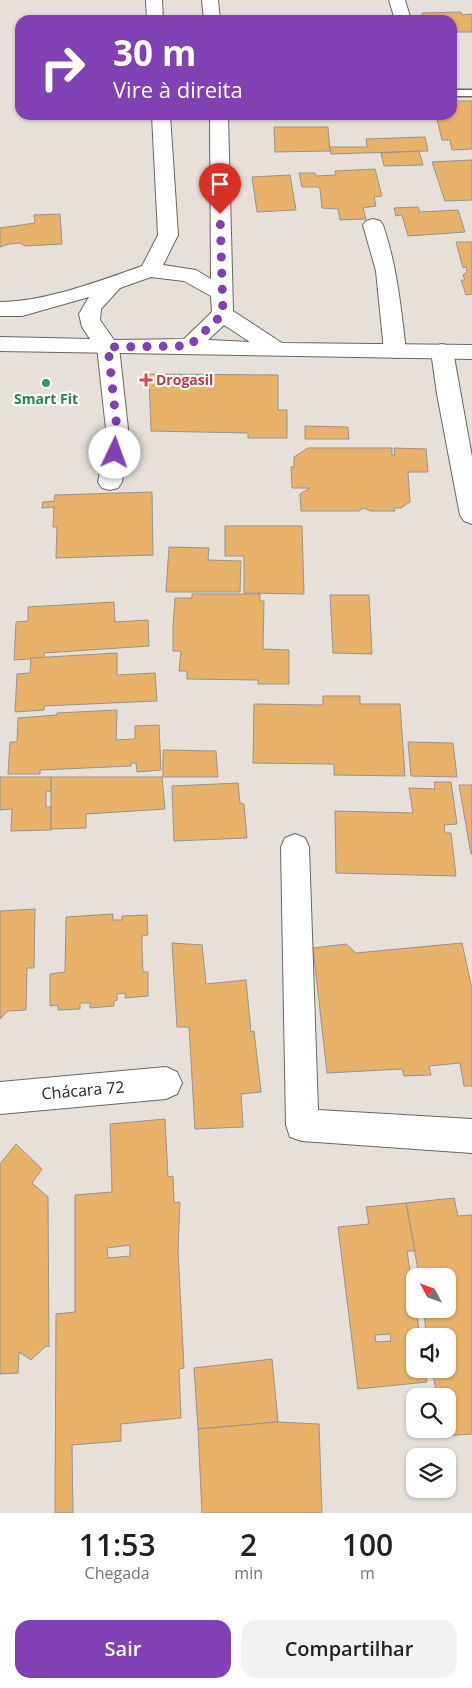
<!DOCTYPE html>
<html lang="pt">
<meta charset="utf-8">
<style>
body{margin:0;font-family:"Open Sans",sans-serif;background:#f2f2f2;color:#202124;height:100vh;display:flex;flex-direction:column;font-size:19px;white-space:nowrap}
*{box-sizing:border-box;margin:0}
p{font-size:16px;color:#757577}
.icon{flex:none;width:28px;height:28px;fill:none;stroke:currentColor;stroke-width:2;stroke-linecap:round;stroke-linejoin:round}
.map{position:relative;height:1513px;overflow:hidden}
.details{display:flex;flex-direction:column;background:#fff;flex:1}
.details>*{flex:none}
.top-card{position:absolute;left:15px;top:15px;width:442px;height:105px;border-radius:15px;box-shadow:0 1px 4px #0004;background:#8140b4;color:#fff;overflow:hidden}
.needle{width:32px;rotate:311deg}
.buttons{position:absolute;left:406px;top:1268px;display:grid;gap:10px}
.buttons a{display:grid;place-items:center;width:50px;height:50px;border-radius:10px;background:#fff;box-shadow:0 1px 4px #0004;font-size:25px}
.pin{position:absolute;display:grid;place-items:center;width:42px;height:42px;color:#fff;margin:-51px -21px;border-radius:50% 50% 50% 0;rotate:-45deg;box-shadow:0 0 5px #0007}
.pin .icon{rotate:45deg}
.me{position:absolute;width:55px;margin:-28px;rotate:3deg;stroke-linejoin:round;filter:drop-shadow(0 0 4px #0008)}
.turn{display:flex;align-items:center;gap:18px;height:105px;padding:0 15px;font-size:22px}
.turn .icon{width:65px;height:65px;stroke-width:2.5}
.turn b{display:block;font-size:35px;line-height:42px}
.eta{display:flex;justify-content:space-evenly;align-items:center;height:85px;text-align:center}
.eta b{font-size:30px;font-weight:600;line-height:35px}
.button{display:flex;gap:10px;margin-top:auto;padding:10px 15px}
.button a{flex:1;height:58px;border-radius:15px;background:#8140b4;color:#fff;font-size:20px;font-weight:600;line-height:58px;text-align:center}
.button a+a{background:#f2f2f2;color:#202124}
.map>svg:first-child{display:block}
.building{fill:#e8b26a;stroke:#98938c;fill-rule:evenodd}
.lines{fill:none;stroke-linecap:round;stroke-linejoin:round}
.service-casing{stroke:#6c6660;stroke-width:3}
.minor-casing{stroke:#6c6660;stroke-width:2}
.tertiary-casing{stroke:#6c6660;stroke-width:2}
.service{fill:#fff;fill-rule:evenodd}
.minor{fill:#fff;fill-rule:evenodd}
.tertiary{fill:#fff;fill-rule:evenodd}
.route{stroke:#8140b4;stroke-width:9;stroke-dasharray:0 16.2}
.health-dot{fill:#e0444e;stroke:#fff;stroke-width:2}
.leisure-dot{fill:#2e9e5b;stroke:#fff;stroke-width:2}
.labels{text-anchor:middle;stroke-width:4.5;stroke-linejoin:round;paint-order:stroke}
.far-health-label{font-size:14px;font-weight:bold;fill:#be3a42;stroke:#fff;text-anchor:start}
.far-leisure-label{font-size:14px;font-weight:bold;fill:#27864d;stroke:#fff}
.street-label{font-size:16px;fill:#292724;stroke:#fff}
</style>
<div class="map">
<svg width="472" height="1513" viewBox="0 0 472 1513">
<rect width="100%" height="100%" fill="#e6e0d9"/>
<!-- building -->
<g class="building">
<path d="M461,12L462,15L472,14V32H452V20H424L422,13Z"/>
<path d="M452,101H472V149L452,150L450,140H442L436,115H452Z"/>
<path d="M274,127H328L330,151L275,152Z"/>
<path d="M425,137L428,151L331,154L330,147H367L366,139Z"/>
<path d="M419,151L423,165L384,166L381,153Z"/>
<path d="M472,160V200L445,201L432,162Z"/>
<path d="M375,169L382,196L374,197L376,206L363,208L366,219L340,220L338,209L322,208L320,189L318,187H302L299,173H315L316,176L336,175L335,171Z"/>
<path d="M290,175L296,210L257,212L252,177Z"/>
<path d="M418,207L420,212L458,210L465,232L408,236L402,215L396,216L394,208Z"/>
<path d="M60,214L62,244L25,246L20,243L9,244L0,247V228L35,223L34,215Z"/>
<path d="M456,242H472V294L466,295L461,280H465L463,275L467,272L466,267L463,268Z"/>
<path d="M149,374L278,375V410H287V438H248V433L151,431Z"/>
<path d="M305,426L348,427L349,439H305Z"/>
<path d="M308,448H392V455H395L394,448L426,449L428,472H408L410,502L401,508H394L395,511H371L363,508L359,511H301L300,494L310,488H292L291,467H294V457Z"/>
<path d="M152,492L153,555L56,558L57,527H53L54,507L42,508L43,502L54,501L55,495Z"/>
<path d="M225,526H302L304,594L244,593V556H225Z"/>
<path d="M169,547L209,548L208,560L241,561L240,592H166Z"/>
<path d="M192,594H260V601H264L263,649L289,650V684H258V680L187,679V671H179L181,651H173V626L175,598H192Z"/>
<path d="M330,595H369L372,654L333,653Z"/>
<path d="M114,602L115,622L148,620L149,646L44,653V658L14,660L16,622L28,621V607Z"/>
<path d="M117,653V675L155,673L157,701L44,706V710L15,712L17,674L30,673L31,658Z"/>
<path d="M323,696H360V704H400L405,776L334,775V764L253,763L254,704L323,705Z"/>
<path d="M117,710L116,740L135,739V726L159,725L161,770L137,772L136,763H131V766L40,770V774H8L10,742H17L18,718L57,715V713Z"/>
<path d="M408,742L453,743L457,777L411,776Z"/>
<path d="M163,750L216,751L218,777H163Z"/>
<path d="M0,777H51V791L46,792V807H51V830L11,831L12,809L0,810Z"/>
<path d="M51,777H162L165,809L86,814V828L51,829Z"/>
<path d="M434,782H451L457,824L444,825L445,833H451L456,876L336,873L335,811L413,813L409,788L435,789Z"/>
<path d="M238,783L240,803L244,804L247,838L174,841L172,786Z"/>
<path d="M459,785H472V854H471Z"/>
<path d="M35,909L34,968H27L26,1010L8,1011L0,1019V911Z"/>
<path d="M113,914V920H122V916L147,915L148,935L142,936V949L143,972H148V996L125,998L126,993L117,994V1000L114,1001V1006L90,1008V1003H80V1009L58,1010V1005L50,1006V974L65,972L66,917Z"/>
<path d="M172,943L202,945L206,984L246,980L251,1032L254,1031L261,1092L241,1094L243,1127L195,1129L189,1027H177Z"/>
<path d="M462,943L472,989V1086H464L460,1063L429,1066L431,1075L404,1076L402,1069L327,1073L313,948L346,944L356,953Z"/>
<path d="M165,1119L168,1177L173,1176L174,1203L180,1202L178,1250L184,1368L179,1369L181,1418L121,1424V1441L72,1445L73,1513H55L56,1314L75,1312V1195L112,1192L110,1124ZM130,1245V1256L108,1258L107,1248Z"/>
<path d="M16,1144L42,1169L32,1183L48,1197L49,1347L46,1346L31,1360L19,1352L18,1373L0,1374V1164Z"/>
<path d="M454,1198L458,1216L472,1215V1434L443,1436L442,1429H448V1396H437L432,1369H448V1336H427L423,1309H448V1276H419L406,1203Z"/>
<path d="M406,1203L415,1251H407L420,1336H415V1369H425L427,1382L358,1389L338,1227L369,1224L366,1207ZM390,1334L391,1341L376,1342L375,1335Z"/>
<path d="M272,1359L278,1422L198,1429L194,1368Z"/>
<path d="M278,1422L319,1424L322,1513H202L198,1429Z"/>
</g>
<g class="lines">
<defs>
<rect id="service" x="452" y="90" width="20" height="6"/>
<g id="minor">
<path d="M389,0H405L411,20H395Z"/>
<path d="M373,219L380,221L383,225C397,266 401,308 406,351L403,356L395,358L387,356L384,351L376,271L363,225L366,221Z"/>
<path d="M108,340L116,342L119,347L129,438L122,482L118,488L110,490L102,488L98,482L107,438L97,347L100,342Z"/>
<path d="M442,344L450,346L453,351L472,457V524L464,521L460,515L437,394L431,351L434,346Z"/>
<path d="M295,834L305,838L309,847L318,1110L472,1119V1153L302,1141L290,1137L286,1125L281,847L285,838Z"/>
<path d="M166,1067L177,1072L182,1083L177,1094L166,1099L0,1114V1082Z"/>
</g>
<g id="tertiary">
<path d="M146,0H162L163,20H147Z"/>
<path d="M202,0H218L220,20H204Z"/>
<path d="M152,115H170L178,235L163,265L196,270L211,279L210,115H228L233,311L282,343L472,345V359L0,351V337L90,339L82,327L79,314L89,297L22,316H0V302C44,302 100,281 142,266L158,235ZM151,277L184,281L211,296L212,312L184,339L114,340L100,320L101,309L120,288ZM224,325L250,342L208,340Z"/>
</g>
</defs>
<!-- service casing -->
<use href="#service" class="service-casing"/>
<!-- minor casing -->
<use href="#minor" class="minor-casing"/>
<!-- tertiary casing -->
<use href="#tertiary" class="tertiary-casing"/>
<!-- service -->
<use href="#service" class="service"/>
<!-- minor -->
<use href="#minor" class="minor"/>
<!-- tertiary -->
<use href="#tertiary" class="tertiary"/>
</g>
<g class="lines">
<!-- route -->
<path class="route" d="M115,453L118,438L108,347L189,346L223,314L220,214"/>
</g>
<!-- markers -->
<path class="health-dot" d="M143.5 372.5h5v5h5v5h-5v5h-5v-5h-5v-5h5z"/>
<circle class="leisure-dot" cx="46" cy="383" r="5"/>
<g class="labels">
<!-- far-health labels -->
<g class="far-health-label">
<text x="156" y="385">Drogasil</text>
</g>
<!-- far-leisure labels -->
<g class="far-leisure-label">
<text x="46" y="404">Smart Fit</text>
</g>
<!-- street labels -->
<g class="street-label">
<text transform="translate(83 1090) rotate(-5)" y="6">Chácara 72</text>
</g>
</g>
</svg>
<div class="buttons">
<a><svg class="needle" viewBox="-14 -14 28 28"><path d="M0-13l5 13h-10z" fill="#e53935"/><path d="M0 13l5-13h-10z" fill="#757577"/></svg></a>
<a><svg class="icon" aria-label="sound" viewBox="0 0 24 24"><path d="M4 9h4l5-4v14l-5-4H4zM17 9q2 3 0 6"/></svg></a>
<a><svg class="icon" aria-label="search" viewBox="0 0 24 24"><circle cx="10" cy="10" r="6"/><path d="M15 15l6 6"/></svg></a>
<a><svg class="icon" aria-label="layers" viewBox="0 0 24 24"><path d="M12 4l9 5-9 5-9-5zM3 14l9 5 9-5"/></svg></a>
</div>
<div class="pin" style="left:220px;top:214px;background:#d93025"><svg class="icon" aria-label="arrive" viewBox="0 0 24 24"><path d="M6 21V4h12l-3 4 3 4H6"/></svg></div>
<svg class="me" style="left:115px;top:453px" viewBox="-20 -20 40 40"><circle r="19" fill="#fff"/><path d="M0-13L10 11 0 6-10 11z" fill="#8140b4"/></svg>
<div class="top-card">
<div class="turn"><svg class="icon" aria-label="right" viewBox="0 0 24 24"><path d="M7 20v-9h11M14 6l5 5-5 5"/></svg><div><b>30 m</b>Vire à direita</div></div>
</div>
</div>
<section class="details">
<div class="eta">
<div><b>11:53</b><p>Chegada</p></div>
<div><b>2</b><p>min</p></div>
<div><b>100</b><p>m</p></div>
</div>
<div class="button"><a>Sair</a><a>Compartilhar</a></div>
</section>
